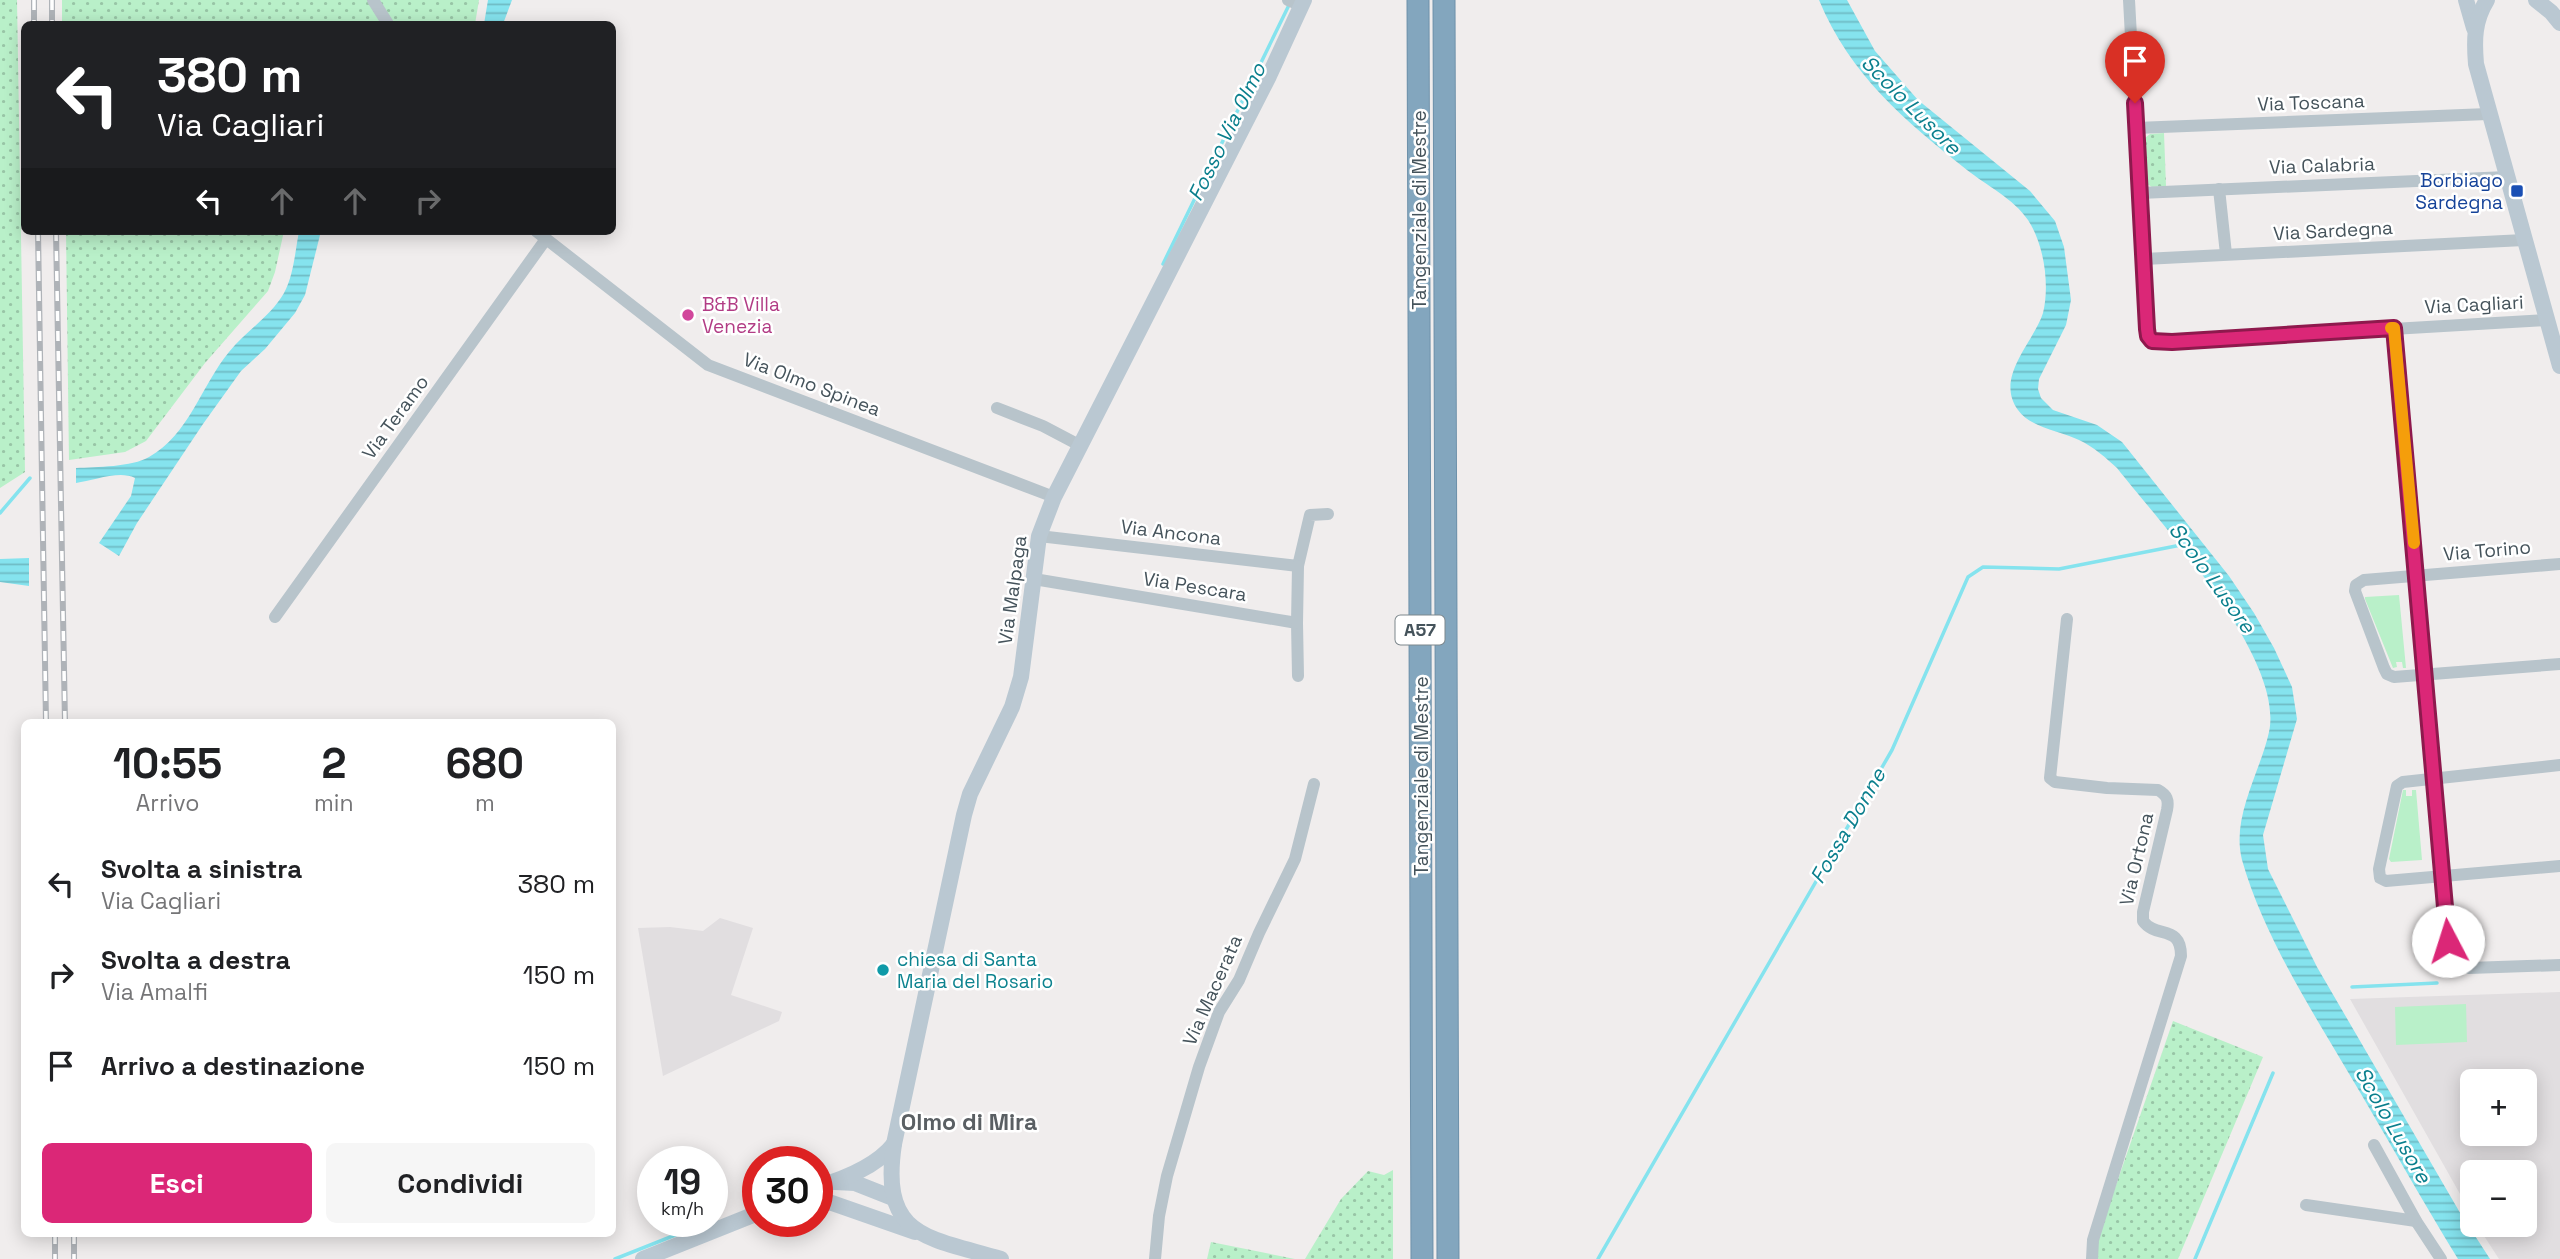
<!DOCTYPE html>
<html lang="it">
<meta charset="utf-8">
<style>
body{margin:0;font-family:"Space Grotesk",sans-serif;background:#f6f6f6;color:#202124;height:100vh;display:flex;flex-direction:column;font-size:26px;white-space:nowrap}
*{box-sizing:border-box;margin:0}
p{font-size:23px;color:#757577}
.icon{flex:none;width:38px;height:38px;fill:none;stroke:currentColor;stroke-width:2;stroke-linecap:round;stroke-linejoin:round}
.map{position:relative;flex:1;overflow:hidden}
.details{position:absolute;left:21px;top:719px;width:595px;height:518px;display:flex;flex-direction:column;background:#fff;border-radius:10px;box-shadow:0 4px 18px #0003}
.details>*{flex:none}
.banner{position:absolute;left:21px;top:21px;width:595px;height:214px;border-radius:10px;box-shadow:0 4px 18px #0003;background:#202124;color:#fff;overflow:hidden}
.controls{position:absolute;left:2460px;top:1069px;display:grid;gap:14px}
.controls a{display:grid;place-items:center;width:77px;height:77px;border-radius:10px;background:#fff;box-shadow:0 4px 18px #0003;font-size:35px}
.speed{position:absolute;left:637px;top:1146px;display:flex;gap:14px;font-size:35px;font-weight:700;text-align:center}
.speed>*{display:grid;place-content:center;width:91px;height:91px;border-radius:50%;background:#fff;box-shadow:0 4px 18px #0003;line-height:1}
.speed small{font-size:18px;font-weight:400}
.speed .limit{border:10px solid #d22;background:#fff;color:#111}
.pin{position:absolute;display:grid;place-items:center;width:60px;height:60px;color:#fff;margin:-72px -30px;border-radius:50% 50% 50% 0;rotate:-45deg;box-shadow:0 0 7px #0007}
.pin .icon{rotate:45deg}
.me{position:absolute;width:77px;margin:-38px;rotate:355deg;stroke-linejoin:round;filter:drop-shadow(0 0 5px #0008)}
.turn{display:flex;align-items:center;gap:24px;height:147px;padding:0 21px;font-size:32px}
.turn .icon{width:91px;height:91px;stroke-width:2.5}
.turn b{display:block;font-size:49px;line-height:60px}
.lanes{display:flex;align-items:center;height:66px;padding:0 21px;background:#0003;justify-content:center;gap:35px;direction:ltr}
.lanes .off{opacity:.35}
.eta{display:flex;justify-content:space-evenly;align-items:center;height:119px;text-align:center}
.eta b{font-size:42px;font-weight:600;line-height:49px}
.cta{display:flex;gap:14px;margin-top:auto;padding:14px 21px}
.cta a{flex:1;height:80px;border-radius:10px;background:#db2777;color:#fff;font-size:28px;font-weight:600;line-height:80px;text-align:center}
.cta a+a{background:#f6f6f6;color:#202124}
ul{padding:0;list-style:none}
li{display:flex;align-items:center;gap:21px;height:91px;padding:0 21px}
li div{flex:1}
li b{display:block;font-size:26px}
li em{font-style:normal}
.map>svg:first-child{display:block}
.education{fill:#e1dee0;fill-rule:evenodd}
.grass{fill:url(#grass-dots)}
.park{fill:#b9f0c9}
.water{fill:url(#water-rules)}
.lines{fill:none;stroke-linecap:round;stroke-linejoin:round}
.stream{stroke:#85e3ee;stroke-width:3.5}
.highway-casing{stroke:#6e91aa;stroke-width:23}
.street{stroke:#b8c4cb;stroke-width:12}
.secondary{stroke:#bac8d2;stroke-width:16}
.highway{stroke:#83a6be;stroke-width:21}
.rail-casing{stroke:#afb3b8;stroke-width:6}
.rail{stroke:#fff;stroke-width:3.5;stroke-dasharray:10;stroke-linecap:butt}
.route-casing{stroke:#8e194d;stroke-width:18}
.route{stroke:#db2777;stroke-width:12}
.slow{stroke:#f59e0b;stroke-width:12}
.transit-dot{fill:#1a4fb4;stroke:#fff;stroke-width:2.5}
.hotel-dot{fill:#d1479c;stroke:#fff;stroke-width:2.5}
.culture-dot{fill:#0f9aa8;stroke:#fff;stroke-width:2.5}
.labels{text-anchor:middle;stroke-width:5;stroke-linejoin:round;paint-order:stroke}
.shield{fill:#fff;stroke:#7d878c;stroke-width:2}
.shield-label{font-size:18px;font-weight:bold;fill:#45535b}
.street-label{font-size:19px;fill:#45535b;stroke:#fff}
.transit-label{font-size:19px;fill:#164399;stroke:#fff;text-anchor:end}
.hotel-label{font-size:19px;fill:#b23c85;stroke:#fff;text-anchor:start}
.culture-label{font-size:19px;fill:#0d838f;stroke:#fff;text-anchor:start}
.water-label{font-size:21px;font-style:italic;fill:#0a7f8d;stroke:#fff}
.quarter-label{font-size:23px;font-weight:bold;fill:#5a5f63;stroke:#fff}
</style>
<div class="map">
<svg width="2560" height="1259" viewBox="0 0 2560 1259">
<defs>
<pattern id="grass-dots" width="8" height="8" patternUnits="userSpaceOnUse" patternTransform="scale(1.75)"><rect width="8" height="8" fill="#b9f0c9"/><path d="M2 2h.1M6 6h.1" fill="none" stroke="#98c5a6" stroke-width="1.8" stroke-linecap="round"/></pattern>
<pattern id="water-rules" width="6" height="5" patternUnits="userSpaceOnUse" patternTransform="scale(1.75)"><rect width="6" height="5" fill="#85e3ee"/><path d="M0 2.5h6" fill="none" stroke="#6fbbc4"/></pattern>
</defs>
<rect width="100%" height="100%" fill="#f0eded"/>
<!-- education -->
<g class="education">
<path d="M720,918L753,928L731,995L782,1012L779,1021L663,1076L638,928L670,927L703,931Z"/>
<path d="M2560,992V1259H2499L2477,1225H2525V1172H2473V1217L2350,999ZM2473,1082H2525V1134H2473Z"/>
</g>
<!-- grass -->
<g class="grass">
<path d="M0,0H17L25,472L0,488Z"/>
<path d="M62,0H479L475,24H62Z"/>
<path d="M2164,133L2166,186L2152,187L2147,184L2145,138L2150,134Z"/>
<path d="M66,231H284L275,272L268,291L205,363L146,441L125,452L69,460Z"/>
<path d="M2173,1021L2263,1057L2178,1259H2092V1254Z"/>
<path d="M1393,1170V1259H1305L1341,1199L1368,1171L1384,1175Z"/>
<path d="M1211,1242L1295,1259H1207Z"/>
</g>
<!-- park -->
<g class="park">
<path d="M2399,595L2406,668H2403L2402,662H2396L2397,667L2393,668L2365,599V597Z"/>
<path d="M2403,790H2406V796H2412V790H2416L2422,860L2391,862L2389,859Z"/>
<path d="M2466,1004L2467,1042L2396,1045L2395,1007Z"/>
</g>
<!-- water -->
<g class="water">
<path d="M488,0H512L503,24H484Z"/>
<path d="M1819,0H1847L1875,51L1918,100L2030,191L2055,221L2064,247L2071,300L2066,325L2039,379L2038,389L2041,398L2053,410L2097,425L2122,442L2229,576L2254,613L2274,648L2292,687L2297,719L2263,835L2268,869L2317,967L2459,1211L2490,1259H2458C2420,1197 2385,1134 2348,1072C2309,1006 2263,934 2242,860C2231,817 2260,773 2269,732C2285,658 2162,525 2117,468C2106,458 2094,447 2079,440C2060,431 2031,428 2018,410C1994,377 2034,342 2043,313C2050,285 2044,244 2028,220C2014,199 1986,185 1967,170C1905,121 1850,75 1819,0Z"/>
<path d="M299,231H321L305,295L295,313L265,349L241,371L203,424L137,523L119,556L99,543L131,496L135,478C119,470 93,481 76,483V468C96,467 132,467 149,457C189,435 201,386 229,352C246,331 271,316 284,293C294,274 295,252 299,231Z"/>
<path d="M29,558V586L0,582V559Z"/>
</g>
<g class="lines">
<!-- stream -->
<g class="stream">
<path d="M1163,264L1289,5"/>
<path d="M0,513L30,478"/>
<path d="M2352,987L2437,983"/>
<path d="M615,1259L688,1230"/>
<path d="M1598,1259L1892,750L1968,577L1983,567L2059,569L2181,545"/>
<path d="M2195,1259L2273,1073"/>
</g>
<defs>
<g id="highway">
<path d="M1418,0L1422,1259"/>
<path d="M1444,0L1448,1259"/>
</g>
</defs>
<!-- highway casing -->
<use href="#highway" class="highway-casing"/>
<!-- street -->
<g class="street">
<path d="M373,0L388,24"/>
<path d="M1288,0L1302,6"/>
<path d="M2129,0L2147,329L2148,336L2152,341L2172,342L2547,320"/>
<path d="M2136,128L2488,114"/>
<path d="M2219,189L2226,254"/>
<path d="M2140,193L2507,177"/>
<path d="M536,231L708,365L1054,497"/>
<path d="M2144,259L2524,240"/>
<path d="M2394,328L2449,948L2456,961L2469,968L2560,965"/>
<path d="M997,408L1043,426L1081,446"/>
<path d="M1039,536L1298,566L1310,515L1328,514"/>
<path d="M2560,564L2364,580L2356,585L2355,591L2384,668L2387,674L2394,677L2560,664"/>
<path d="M1034,579L1297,623L1298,676"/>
<path d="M275,617L546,239"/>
<path d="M2067,619L2050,778L2055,782L2107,788L2158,790C2167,795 2169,800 2167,810L2143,912V921C2156,939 2181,924 2181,956L2093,1240L2092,1259"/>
<path d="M1297,623L1298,566"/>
<path d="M2560,765L2403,782L2397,786L2379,869L2380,878L2386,881L2560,866"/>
<path d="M2374,1145L2416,1221L2441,1259"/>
<path d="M2306,1205L2416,1221"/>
<path d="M1155,1259L1159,1216L1167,1176L1199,1067L1219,1012L1239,980L1259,933L1295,859L1314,784"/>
</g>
<!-- secondary -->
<g class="secondary">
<path d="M2466,0L2474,28"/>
<path d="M2487,0C2474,21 2474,40 2476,64L2560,366"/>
<path d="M2536,0L2551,12L2560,23"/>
<path d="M835,1182L855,1183L893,1198"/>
<path d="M817,1187C844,1179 876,1167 894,1144"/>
<path d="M817,1201L832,1203L915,1232"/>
<path d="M643,1259L758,1213"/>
<path d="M1001,1259C927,1237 880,1238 894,1144L964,815L970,794L1012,707L1021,677L1039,536L1054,497L1269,76L1304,0"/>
</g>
<!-- highway -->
<use href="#highway" class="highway"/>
<defs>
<g id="rail">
<path d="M34,0V24"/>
<path d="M52,0V24"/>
<path d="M38,231L46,723"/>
<path d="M56,231L65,723"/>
<path d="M55,1234V1259"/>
<path d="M74,1234V1259"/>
</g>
</defs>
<!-- rail casing -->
<use href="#rail" class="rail-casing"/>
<!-- rail -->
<use href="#rail" class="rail"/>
</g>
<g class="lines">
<defs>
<path id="route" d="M2135,103L2147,329L2148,336L2152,341L2172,342L2394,328L2448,941"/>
</defs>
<!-- route casing -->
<use href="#route" class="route-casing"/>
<!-- route -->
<use href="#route" class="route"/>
<!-- slow -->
<path class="slow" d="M2391,328H2394L2414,543"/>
</g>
<!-- markers -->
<rect class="transit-dot" x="2510" y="184" width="14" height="14" rx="3.5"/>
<circle class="hotel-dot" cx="688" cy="315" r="7"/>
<circle class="culture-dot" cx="883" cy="970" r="7"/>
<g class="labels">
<!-- shield labels -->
<rect class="shield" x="1395.5" y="615.5" width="49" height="29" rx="5"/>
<g class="shield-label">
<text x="1420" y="636">A57</text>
</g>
<!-- street labels -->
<g class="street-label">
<text transform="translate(2311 102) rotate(-2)" y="7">Via Toscana</text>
<text transform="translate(2322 165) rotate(-2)" y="7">Via Calabria</text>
<text transform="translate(1419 210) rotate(-90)" y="7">Tangenziale di Mestre</text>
<text transform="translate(2333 230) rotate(-3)" y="7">Via Sardegna</text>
<text transform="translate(2474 304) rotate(-3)" y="7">Via Cagliari</text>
<text transform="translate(812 384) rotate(21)" y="7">Via Olmo Spinea</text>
<text transform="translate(395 417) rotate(-54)" y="7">Via Teramo</text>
<text transform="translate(1171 532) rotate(7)" y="7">Via Ancona</text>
<text transform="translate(2487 550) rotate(-5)" y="7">Via Torino</text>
<text transform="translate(1195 586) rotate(9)" y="7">Via Pescara</text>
<text transform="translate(1012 590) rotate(-82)" y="7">Via Malpaga</text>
<text transform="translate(1421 776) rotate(-90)" y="7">Tangenziale di Mestre</text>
<text transform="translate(2136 859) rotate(-77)" y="7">Via Ortona</text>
<text transform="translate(1212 990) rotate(-66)" y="7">Via Macerata</text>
</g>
<!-- transit labels -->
<g class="transit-label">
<text x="2503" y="187">Borbiago<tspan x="2503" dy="22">Sardegna</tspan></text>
</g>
<!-- hotel labels -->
<g class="hotel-label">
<text x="702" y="311">B&amp;B Villa<tspan x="702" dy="22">Venezia</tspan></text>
</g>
<!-- culture labels -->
<g class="culture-label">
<text x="897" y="966">chiesa di Santa<tspan x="897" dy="22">Maria del Rosario</tspan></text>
</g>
<!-- water labels -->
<g class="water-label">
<text transform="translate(1911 105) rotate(45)" y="7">Scolo Lusore</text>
<text transform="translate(1227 132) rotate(-64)" y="7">Fosso Via Olmo</text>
<text transform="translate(2212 578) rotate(54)" y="7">Scolo Lusore</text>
<text transform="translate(1848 826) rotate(-60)" y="7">Fossa Donne</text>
<text transform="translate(2393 1125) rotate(60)" y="7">Scolo Lusore</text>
</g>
<!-- quarter labels -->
<g class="quarter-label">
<text x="969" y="1130">Olmo di Mira</text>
</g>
</g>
</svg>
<div class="controls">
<a>+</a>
<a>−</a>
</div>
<div class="speed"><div>19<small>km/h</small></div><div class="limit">30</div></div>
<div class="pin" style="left:2135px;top:103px;background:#d93025"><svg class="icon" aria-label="arrive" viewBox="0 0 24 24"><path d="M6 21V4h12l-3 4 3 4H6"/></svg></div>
<svg class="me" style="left:2448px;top:941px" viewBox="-20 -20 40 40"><circle r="19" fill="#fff"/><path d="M0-13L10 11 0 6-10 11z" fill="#db2777"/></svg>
<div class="banner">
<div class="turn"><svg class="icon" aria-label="left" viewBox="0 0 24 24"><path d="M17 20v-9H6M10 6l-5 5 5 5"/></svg><div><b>380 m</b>Via Cagliari</div></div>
<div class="lanes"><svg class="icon" aria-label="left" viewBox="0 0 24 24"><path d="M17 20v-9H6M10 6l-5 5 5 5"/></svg><svg class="icon off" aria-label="ahead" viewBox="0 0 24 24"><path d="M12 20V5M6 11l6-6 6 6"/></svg><svg class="icon off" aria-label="ahead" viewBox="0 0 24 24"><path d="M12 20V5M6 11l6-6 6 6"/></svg><svg class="icon off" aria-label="right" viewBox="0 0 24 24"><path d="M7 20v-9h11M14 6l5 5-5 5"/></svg></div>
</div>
<section class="details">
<div class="eta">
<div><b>10:55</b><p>Arrivo</p></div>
<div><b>2</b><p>min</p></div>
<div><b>680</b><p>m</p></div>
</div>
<ul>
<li><svg class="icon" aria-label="left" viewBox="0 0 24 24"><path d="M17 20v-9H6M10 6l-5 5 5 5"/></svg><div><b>Svolta a sinistra</b><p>Via Cagliari</p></div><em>380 m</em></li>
<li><svg class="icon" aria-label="right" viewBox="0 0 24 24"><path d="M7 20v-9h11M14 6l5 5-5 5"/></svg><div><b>Svolta a destra</b><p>Via Amalfi</p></div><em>150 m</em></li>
<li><svg class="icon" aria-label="arrive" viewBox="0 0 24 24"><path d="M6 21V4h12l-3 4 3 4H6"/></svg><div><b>Arrivo a destinazione</b></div><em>150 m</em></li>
</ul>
<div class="cta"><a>Esci</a><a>Condividi</a></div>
</section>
</div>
